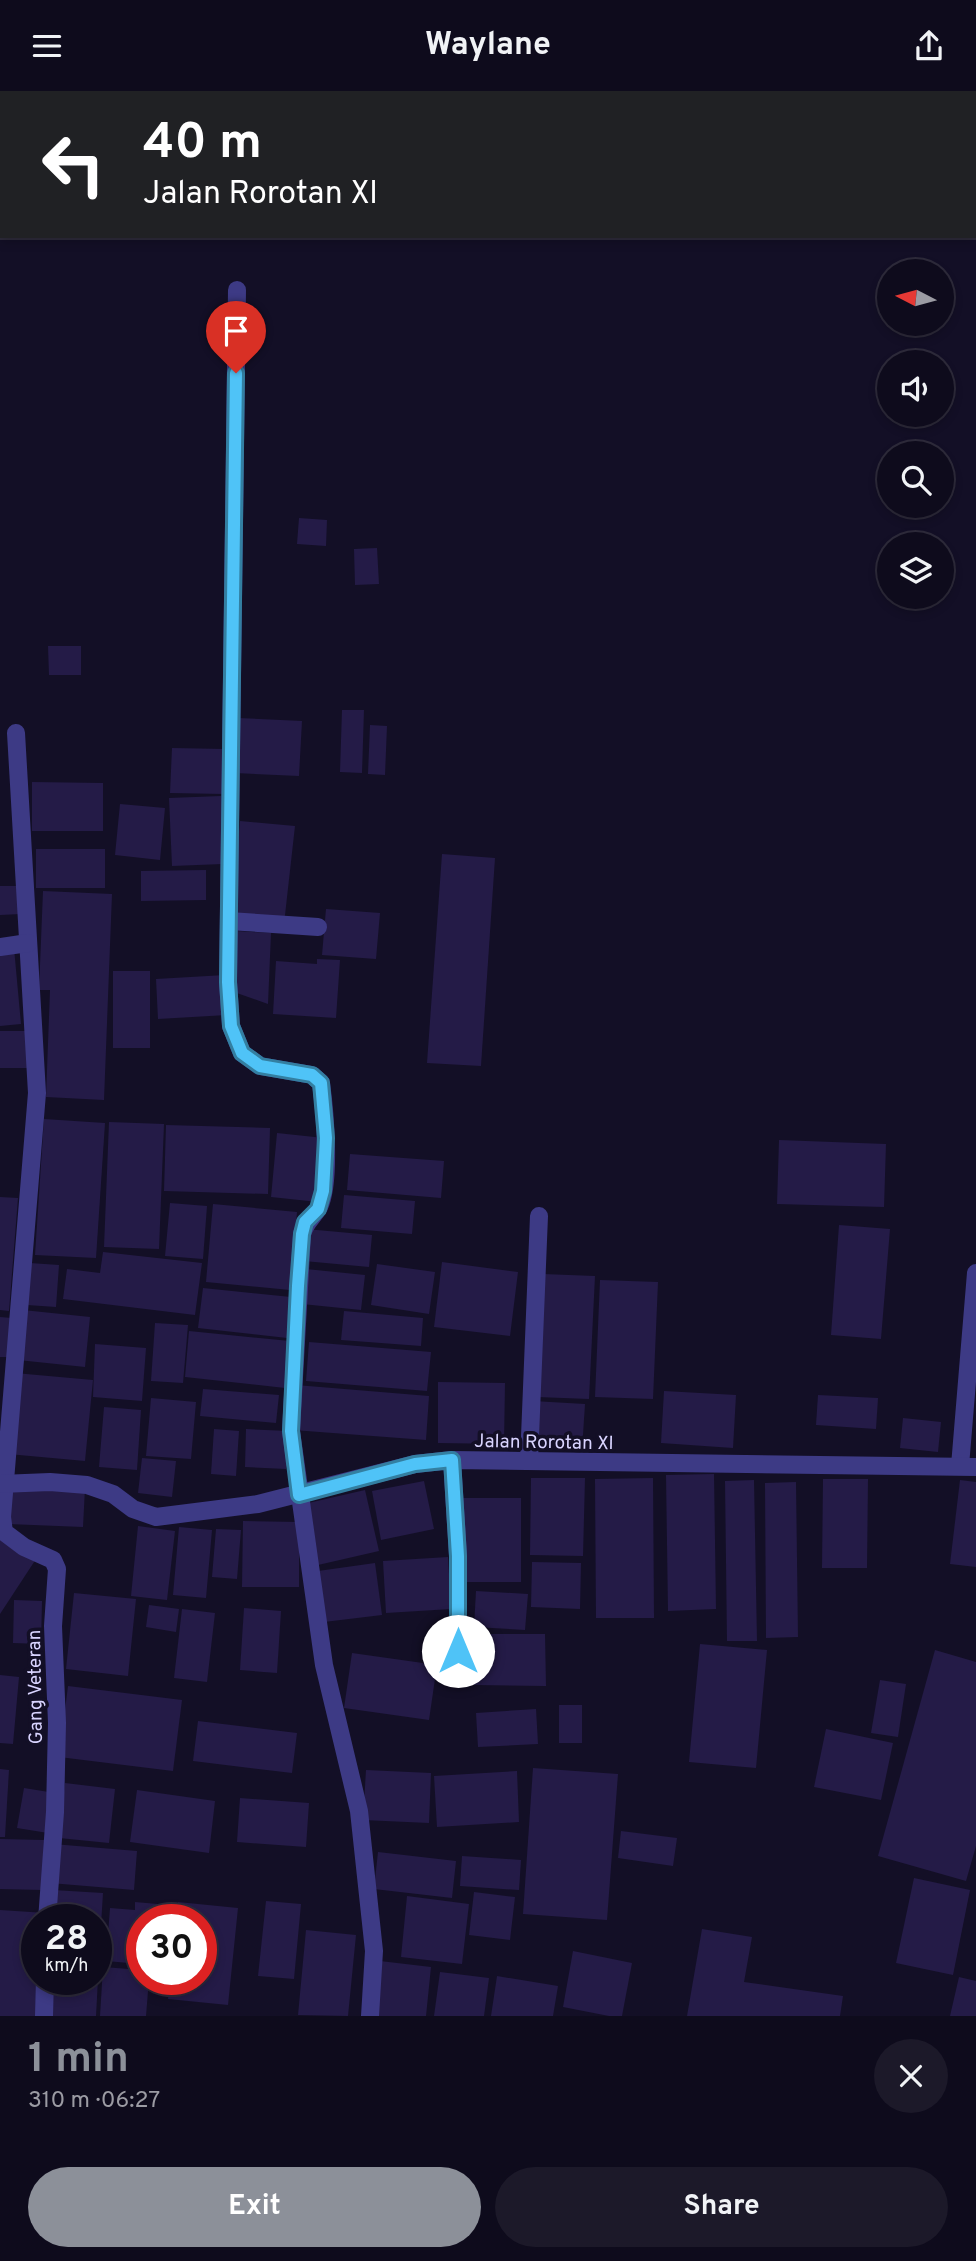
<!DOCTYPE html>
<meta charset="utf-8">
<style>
body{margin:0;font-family:Overpass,sans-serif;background:#1c1929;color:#f1f3f6;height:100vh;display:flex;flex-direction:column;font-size:26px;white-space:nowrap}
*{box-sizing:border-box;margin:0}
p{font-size:23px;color:#9b9ba3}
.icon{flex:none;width:38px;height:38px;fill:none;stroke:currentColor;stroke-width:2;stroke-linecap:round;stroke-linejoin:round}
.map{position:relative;height:1925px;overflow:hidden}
.sheet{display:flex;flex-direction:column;background:#0e0b1c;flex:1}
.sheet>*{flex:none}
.guide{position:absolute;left:0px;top:0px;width:976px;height:147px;box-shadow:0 4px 10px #0003,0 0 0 2px #2e2b3b;background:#202124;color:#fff;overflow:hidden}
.needle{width:46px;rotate:276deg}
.buttons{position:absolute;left:877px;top:168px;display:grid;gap:14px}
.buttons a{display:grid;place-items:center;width:77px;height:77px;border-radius:50%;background:#0e0b1c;box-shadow:0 4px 10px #0003,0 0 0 2px #2e2b3b;font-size:35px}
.speed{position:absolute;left:21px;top:1813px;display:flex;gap:14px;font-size:35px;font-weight:700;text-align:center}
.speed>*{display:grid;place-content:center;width:91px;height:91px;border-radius:50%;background:#0e0b1c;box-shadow:0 4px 10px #0003,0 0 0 2px #2e2b3b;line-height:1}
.speed small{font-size:18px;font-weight:400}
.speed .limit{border:10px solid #d22;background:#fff;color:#111}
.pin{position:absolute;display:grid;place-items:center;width:60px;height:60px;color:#fff;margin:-72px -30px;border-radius:50% 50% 50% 0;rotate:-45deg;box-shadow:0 0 7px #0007}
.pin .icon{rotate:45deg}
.me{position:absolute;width:77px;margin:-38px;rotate:0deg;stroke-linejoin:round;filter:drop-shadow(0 0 5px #0008)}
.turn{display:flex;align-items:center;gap:24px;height:147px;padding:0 28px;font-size:32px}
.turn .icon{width:91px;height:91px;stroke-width:2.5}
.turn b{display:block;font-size:49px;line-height:60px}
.round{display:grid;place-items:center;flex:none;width:74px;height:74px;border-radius:37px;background:#1c1929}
.summary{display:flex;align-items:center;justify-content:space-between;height:119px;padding:0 28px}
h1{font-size:42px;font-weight:700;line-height:52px;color:#8c9099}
.button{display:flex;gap:14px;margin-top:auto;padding:14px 28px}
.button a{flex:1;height:80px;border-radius:42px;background:#8c9099;color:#fff;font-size:28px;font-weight:700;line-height:80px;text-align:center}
.button a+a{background:#1c1929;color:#f1f3f6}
header{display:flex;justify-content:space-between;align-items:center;height:91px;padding:0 28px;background:#0e0b1c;font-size:32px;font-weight:700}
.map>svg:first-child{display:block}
.building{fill:#241b47}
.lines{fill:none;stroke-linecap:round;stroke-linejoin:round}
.street{stroke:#3d3a85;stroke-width:18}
.route-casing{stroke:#337fa1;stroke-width:18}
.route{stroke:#4fc3f7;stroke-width:12}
.labels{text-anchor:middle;stroke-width:7;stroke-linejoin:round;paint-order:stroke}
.street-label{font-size:19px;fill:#d9d4ff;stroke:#130f26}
</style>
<header><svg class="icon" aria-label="menu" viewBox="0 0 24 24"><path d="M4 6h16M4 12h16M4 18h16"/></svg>Waylane<svg class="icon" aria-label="share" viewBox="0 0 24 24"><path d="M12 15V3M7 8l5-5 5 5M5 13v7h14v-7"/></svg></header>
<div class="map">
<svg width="976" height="1925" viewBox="0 0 976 1925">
<rect width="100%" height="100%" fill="#130f26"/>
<!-- building -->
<g class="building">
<path d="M299,427L327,429L326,455L297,453Z"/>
<path d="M377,457L379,493L355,494L354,458Z"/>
<path d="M48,555H81V584H49Z"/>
<path d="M342,619H364L362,682L340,681Z"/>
<path d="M238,627L302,630L299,685L235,682Z"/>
<path d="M370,634L387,635L385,684L368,683Z"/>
<path d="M172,657L225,658L224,703L170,702Z"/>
<path d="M32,691L103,692V740H32Z"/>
<path d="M221,705L223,773L172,775L169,707Z"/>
<path d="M120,713L165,717L160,769L115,764Z"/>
<path d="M240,730L295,735L284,833L230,827Z"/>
<rect x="36" y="758" width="69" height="39"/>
<path d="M442,763L495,767L481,975L427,972Z"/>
<path d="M206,779V809L141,810V780Z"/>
<path d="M0,795H20L21,823L0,824Z"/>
<path d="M43,800L112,803L104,1009L46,1006L50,899H39Z"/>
<path d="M326,818L380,822L376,868L322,864Z"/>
<path d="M236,840L271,842L268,913L231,900Z"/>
<path d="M14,857L21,933L0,935V858Z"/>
<path d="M317,868L340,869L336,927L273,923L276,870L317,873Z"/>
<rect x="113" y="880" width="37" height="77"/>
<path d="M225,884L227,924L158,928L156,888Z"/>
<rect x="0" y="940" width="29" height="37"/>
<path d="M44,1028L105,1032L96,1167L35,1164Z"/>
<path d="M109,1031L164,1033L159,1158L104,1156Z"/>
<path d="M166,1034L270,1037L268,1103L164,1100Z"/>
<path d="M277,1042L324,1047L318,1111L271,1106Z"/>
<path d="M779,1049L886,1053L884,1116L777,1113Z"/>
<path d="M350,1063L444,1070L441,1107L347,1099Z"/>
<path d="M344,1104L415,1110L412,1143L341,1137Z"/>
<path d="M0,1106L18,1107L9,1220L0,1219Z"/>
<path d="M170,1112L207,1115L203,1168L165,1165Z"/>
<path d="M213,1113L297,1121L290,1199L206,1191Z"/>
<path d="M839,1134L890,1138L881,1248L831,1244Z"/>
<path d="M306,1138L372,1144L369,1176L304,1170Z"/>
<path d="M103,1161L202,1172L195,1224L63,1208L67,1178L100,1182Z"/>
<path d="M442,1171L518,1181L510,1245L434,1236Z"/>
<path d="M30,1172L59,1174L56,1216L27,1214Z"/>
<path d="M377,1173L435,1181L429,1223L371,1214Z"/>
<path d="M306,1178L365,1184L361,1219L302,1213Z"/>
<path d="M543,1183L595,1185L589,1308L537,1306Z"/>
<path d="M600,1189L658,1191L653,1308L595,1306Z"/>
<path d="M203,1197L291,1206L287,1247L198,1237Z"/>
<path d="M23,1219L90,1226L85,1276L18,1269Z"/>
<path d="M344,1220L423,1227L421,1255L341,1249Z"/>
<path d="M0,1226L12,1227L9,1266H0Z"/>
<path d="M155,1232L188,1234L183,1292L151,1290Z"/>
<path d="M189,1240L290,1250L285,1297L185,1286Z"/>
<path d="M309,1251L431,1261L427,1300L306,1290Z"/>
<path d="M95,1253L146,1257L142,1310L93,1306Z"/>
<path d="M15,1282L93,1289L85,1370L8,1363Z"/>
<path d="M438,1291L505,1292L504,1353L438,1352Z"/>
<path d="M296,1294L429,1305L426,1349L293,1339Z"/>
<path d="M203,1298L279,1304L276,1332L200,1325Z"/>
<path d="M664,1300L736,1304L733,1357L661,1352Z"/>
<path d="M818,1304L878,1307L876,1338L816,1334Z"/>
<path d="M151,1307L196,1311L191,1368L146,1365Z"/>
<path d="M533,1310L585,1313L582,1359L530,1356Z"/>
<path d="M104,1316L141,1319L137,1379L99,1376Z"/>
<path d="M903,1327L941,1331L938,1361L900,1357Z"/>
<path d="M214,1338L239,1340L236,1385L211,1383Z"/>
<path d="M246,1338L288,1340L286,1378L245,1376Z"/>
<path d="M142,1367L176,1370L172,1406L138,1402Z"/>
<path d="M714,1383L716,1518L668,1520L666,1384Z"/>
<path d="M531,1387H585L583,1465L530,1464Z"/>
<path d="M653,1387L654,1527H596L595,1388Z"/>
<path d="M823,1388H868L867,1477H822Z"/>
<path d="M754,1389L757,1550H727L725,1390Z"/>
<path d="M960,1389L976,1391V1476L950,1473Z"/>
<path d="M424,1390L434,1438L381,1449L372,1400Z"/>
<path d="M796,1391L798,1546L766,1547L765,1392Z"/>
<path d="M10,1395L85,1397L83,1436L8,1433Z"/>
<path d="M365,1399L379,1460L318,1474L304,1413Z"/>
<path d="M463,1407H521V1491H464Z"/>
<path d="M243,1430L299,1431V1496H242Z"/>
<path d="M138,1435L175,1440L167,1509L131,1505Z"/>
<path d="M179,1436L212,1439L206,1507L173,1504Z"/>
<path d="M216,1438L241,1439L237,1488L212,1486Z"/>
<path d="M0,1448L36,1468L0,1523Z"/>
<path d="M448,1466L451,1518L386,1522L383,1470Z"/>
<path d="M532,1471L581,1472L580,1518L531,1516Z"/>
<path d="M375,1472L382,1524L324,1531L318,1480Z"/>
<path d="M476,1500L528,1503L525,1539L474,1536Z"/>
<path d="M74,1502L136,1508L128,1585L66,1578Z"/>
<path d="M14,1509L42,1510L41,1553L13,1552Z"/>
<path d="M149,1514L179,1518L176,1541L146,1536Z"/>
<path d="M244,1517L281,1520L277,1582L240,1579Z"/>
<path d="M182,1518L215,1522L207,1591L174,1587Z"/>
<path d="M474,1543H545L546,1595L474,1594Z"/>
<path d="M700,1553L767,1559L756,1677L689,1671Z"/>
<path d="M935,1559L976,1571V1755L966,1790L878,1765Z"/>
<path d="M352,1562L437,1574L429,1629L344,1617Z"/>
<path d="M0,1584L19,1586L13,1653L0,1652Z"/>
<path d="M880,1589L906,1593L898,1646L871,1642Z"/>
<path d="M68,1595L182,1609L173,1680L59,1666Z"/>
<rect x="559" y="1614" width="23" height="38"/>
<path d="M536,1618L538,1653L478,1656L476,1622Z"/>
<path d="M198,1630L297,1642L292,1682L193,1670Z"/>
<path d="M826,1638L893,1652L881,1709L814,1696Z"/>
<path d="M533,1677L618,1683L607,1829L523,1823Z"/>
<path d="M0,1678L9,1679L5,1746H0Z"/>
<path d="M366,1679L431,1682L429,1732L363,1729Z"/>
<path d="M517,1680L519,1731L437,1736L434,1685Z"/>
<path d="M65,1692L115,1698L109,1752L59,1747Z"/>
<path d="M24,1697L55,1702L48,1742L17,1737Z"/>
<path d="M137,1699L215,1710L209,1762L130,1751Z"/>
<path d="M240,1707L309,1712L306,1756L237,1751Z"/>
<path d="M621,1740L677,1747L673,1775L618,1767Z"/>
<path d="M0,1748L44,1749L43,1799L0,1798Z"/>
<path d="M53,1753L137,1760L134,1799L50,1792Z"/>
<path d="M378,1761L456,1770L452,1807L374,1798Z"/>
<path d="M462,1765L521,1769L519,1799L460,1795Z"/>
<path d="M914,1787L970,1799L953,1884L896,1872Z"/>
<path d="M53,1799L103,1802L98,1882H96V1829H51Z"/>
<path d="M474,1801L515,1806L510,1849L469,1844Z"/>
<path d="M407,1805L469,1813L462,1873L401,1866Z"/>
<path d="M266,1810L301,1813L294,1888L258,1885Z"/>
<path d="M135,1811L169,1814L168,1829H142V1854L131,1853L129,1872L106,1870L110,1817L135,1819Z"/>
<path d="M178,1811L238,1817L228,1914L168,1908L170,1888H201V1829H176Z"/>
<path d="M0,1819L46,1822L45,1829H37L39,1925H0Z"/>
<path d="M702,1838L752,1846L744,1891L843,1905L840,1925H687Z"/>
<path d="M306,1839L356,1844L348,1925L298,1924Z"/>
<path d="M573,1860L632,1872L622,1925H609L563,1916Z"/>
<path d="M380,1870L431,1876L426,1925H374Z"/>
<path d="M103,1876L142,1879V1888H149L146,1925H100Z"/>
<path d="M440,1881L489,1887L484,1925H434Z"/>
<path d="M497,1885L558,1895L553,1925H491Z"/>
<path d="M959,1886L976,1890V1925H950Z"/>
<path d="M47,1888H98L96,1925H45Z"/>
</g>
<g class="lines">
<!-- street -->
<g class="street">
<path d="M237,199L228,891L231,935L242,962L260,975L312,984L321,992C325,1021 331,1091 319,1116C313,1127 306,1130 302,1143L291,1340L324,1574L359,1720L374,1860L370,1925"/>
<path d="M16,642L37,1002L2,1426L4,1441L24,1456L53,1469L57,1478L53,1535L57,1632L55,1721L47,1829"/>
<path d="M229,830L318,836"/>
<path d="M0,856L28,852"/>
<path d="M452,1369L458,1465V1583"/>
<path d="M529,1370L539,1125"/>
<path d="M960,1375L976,1182"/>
<path d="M0,1393L50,1391L87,1394L113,1403L133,1418L156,1426L258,1413L415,1373L452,1369L976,1376"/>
<path d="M44,1925L45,1888"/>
</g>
</g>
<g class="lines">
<defs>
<path id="route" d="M236,282L228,891L231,935L242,962L260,975L312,984L321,992L326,1047L323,1100L318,1118L305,1131L302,1143L298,1195L291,1340L299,1404L415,1373L452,1369L458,1465V1560"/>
</defs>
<!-- route casing -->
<use href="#route" class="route-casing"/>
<!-- route -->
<use href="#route" class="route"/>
</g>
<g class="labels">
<!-- street labels -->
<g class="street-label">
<text transform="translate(544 1350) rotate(1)" y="7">Jalan Rorotan XI</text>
<text transform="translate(34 1596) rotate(-91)" y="7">Gang Veteran</text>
</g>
</g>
</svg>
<div class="buttons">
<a><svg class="needle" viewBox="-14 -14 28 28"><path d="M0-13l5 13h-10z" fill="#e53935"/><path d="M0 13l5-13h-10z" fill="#9b9ba3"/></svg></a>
<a><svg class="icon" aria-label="sound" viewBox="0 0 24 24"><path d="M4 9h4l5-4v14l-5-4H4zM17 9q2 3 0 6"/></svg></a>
<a><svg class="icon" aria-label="search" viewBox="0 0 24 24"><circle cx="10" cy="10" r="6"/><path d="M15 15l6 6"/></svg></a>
<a><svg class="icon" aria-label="layers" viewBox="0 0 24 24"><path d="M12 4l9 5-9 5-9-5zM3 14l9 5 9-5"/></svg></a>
</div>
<div class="speed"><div>28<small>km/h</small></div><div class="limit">30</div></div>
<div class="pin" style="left:236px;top:282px;background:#d93025"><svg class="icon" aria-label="arrive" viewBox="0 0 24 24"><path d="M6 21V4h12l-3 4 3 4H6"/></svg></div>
<svg class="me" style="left:458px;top:1560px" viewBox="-20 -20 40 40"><circle r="19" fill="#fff"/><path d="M0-13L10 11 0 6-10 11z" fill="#4fc3f7"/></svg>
<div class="guide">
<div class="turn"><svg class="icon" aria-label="left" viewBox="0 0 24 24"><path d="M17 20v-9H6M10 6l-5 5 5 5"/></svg><div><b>40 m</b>Jalan Rorotan XI</div></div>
</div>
</div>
<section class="sheet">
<div class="summary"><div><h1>1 min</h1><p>310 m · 06:27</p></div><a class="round"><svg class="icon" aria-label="close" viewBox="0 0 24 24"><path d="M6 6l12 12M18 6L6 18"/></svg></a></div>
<div class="button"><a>Exit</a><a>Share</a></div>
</section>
